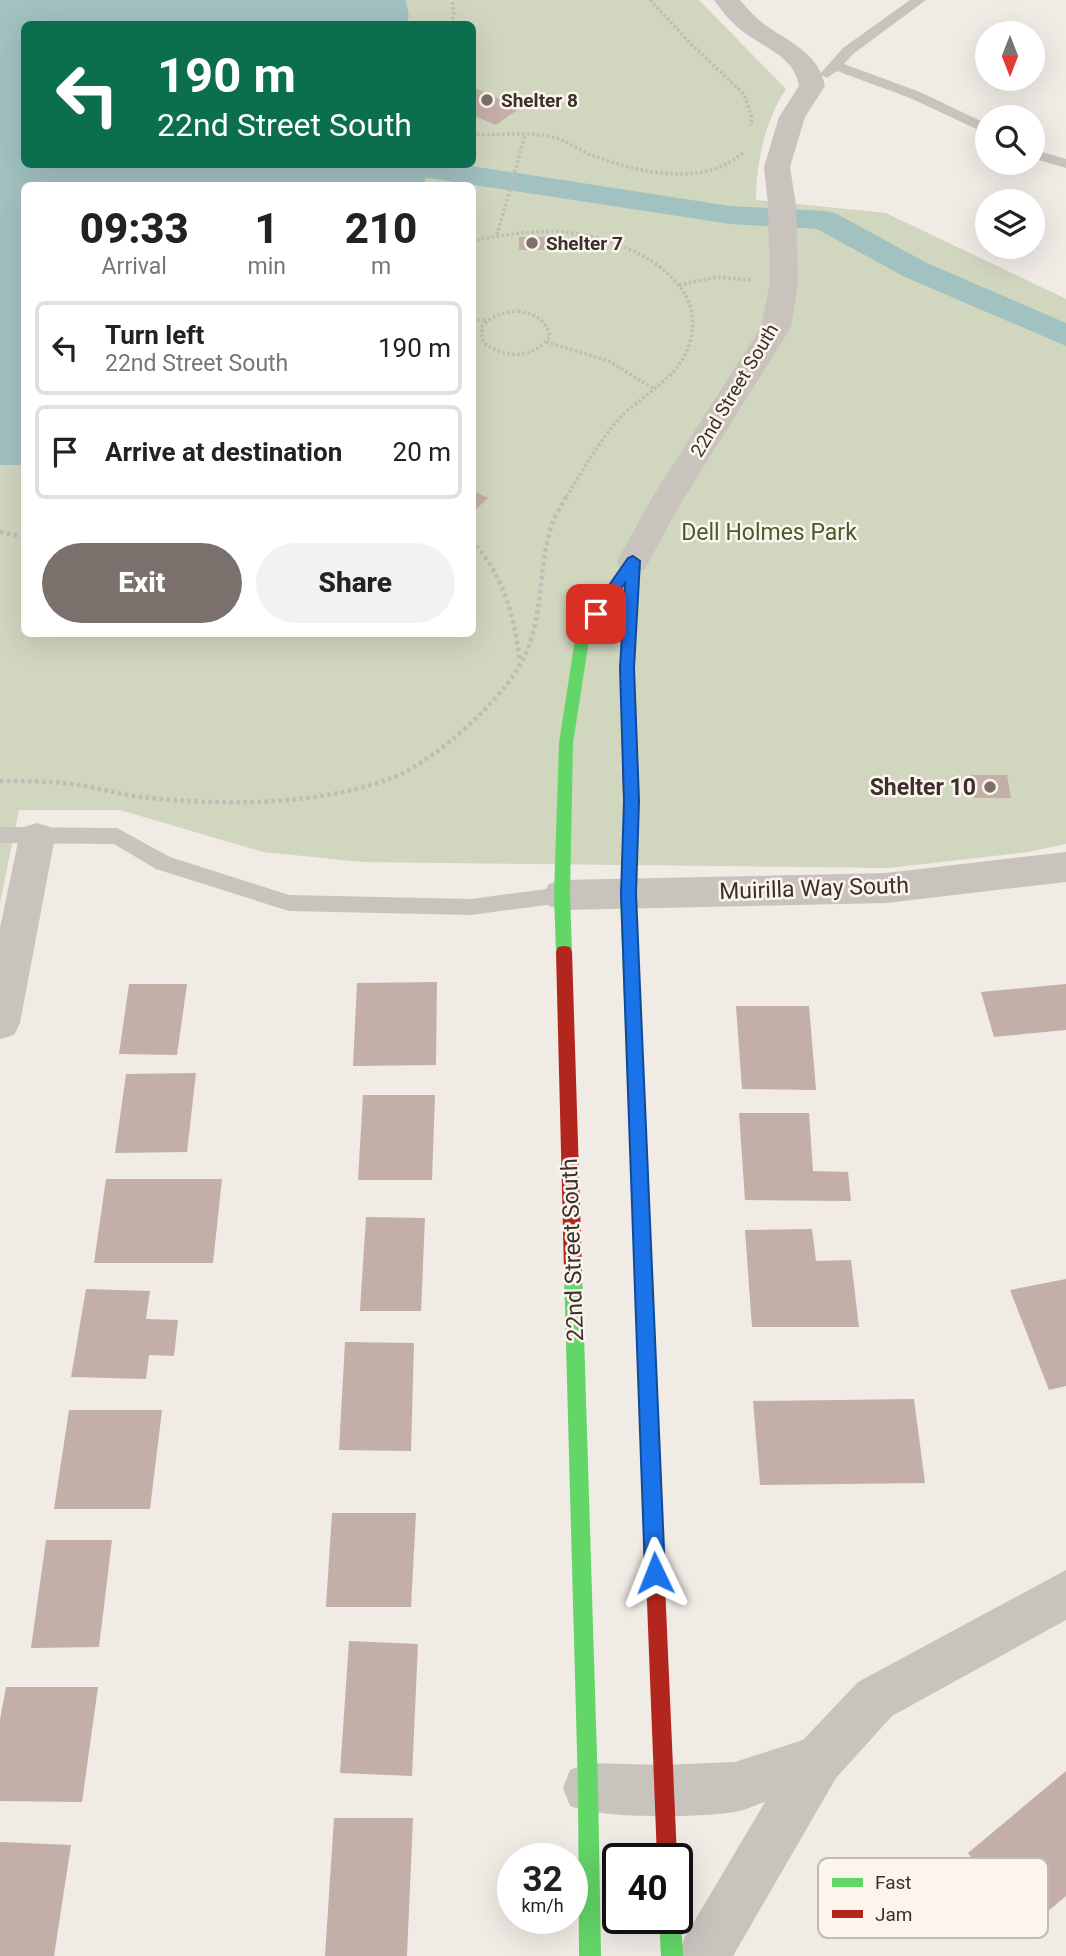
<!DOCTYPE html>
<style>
body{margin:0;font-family:Roboto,sans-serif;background:#f2f2f2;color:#222;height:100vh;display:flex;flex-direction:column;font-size:26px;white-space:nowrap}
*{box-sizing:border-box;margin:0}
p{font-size:23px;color:#767676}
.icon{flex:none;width:38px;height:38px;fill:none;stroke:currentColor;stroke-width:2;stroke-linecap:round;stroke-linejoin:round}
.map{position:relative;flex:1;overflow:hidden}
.sheet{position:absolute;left:21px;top:182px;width:455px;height:455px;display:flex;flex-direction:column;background:#fff;border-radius:10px;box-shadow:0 7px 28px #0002}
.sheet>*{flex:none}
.guide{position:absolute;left:21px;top:21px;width:455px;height:147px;border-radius:10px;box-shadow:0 7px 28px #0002;background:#0b6e4f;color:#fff;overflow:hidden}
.needle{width:46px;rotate:180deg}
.tools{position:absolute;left:975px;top:21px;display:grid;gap:14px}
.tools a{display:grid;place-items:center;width:70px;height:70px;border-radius:50%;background:#fff;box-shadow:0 7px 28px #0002;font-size:35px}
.speed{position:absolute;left:497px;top:1843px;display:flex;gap:14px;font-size:35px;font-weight:700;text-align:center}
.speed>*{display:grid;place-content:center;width:91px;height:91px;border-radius:50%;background:#fff;box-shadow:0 7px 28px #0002;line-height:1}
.speed small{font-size:18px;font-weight:400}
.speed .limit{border:4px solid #111;border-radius:10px;background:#fff;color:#111}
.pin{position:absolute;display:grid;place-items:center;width:60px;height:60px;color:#fff;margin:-30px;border-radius:14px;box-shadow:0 4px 10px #0006}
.me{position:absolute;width:77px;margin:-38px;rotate:358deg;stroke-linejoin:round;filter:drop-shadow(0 0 5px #0008)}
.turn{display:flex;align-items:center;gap:24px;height:147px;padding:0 21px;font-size:32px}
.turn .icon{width:91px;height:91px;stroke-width:2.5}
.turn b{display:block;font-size:49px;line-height:60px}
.eta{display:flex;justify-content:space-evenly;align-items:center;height:119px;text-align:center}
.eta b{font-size:42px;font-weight:800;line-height:49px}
.primary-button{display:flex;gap:14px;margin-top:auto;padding:14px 21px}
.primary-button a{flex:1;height:80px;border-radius:42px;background:#7a716c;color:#fff;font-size:28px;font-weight:800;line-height:80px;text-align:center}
.primary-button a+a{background:#f2f2f2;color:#222}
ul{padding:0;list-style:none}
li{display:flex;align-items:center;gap:21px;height:94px;margin:0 14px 10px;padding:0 7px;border:4px solid #e0e0e0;border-radius:10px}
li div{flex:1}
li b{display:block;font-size:26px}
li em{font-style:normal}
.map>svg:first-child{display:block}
.green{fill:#d1d6bf}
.water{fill:#a1c2c1}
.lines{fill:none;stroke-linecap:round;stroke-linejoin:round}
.canal{fill:#a1c2c1;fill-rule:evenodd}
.building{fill:#c3afa7}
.path-far1{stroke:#c2bbb6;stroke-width:3.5;stroke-dasharray:2.5 2.5;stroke-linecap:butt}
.path{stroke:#c2bbb6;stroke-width:4.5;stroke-dasharray:3.5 3.5;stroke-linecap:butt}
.lane{fill:#c9c3be;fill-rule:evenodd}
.street{fill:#c9c3be;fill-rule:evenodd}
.fast{fill:#63d668;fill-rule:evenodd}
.jam{fill:#b3261e;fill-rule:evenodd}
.route{fill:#1a73e8;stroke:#114b97;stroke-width:2}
.poi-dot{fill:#7a716c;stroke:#fbf5ee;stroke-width:2.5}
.labels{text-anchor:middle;stroke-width:5;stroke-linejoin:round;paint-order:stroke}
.far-poi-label{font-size:19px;font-weight:bold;fill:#3b302b;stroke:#fbf5ee;text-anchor:start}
.far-street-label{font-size:19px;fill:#3b302b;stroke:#fbf5ee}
.park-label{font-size:23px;fill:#4a5a2e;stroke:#fbf5ee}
.poi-label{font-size:23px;font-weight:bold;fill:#3b302b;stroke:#fbf5ee;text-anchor:end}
.street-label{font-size:23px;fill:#3b302b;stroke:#fbf5ee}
.key{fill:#fbf5ee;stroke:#c1bab4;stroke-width:2}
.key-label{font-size:19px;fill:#3b302b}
</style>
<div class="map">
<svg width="1066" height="1956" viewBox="0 0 1066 1956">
<rect width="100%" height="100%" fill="#f0ebe5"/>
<!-- green -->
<path class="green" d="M406,0H699L786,89C765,121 756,162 756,200L886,213L1066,299V844L1028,852L889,868L362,862L263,852L120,810H19L0,903V465H24V634H472V186L424,185L428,165L472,164V24H407L409,16Z"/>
<!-- water -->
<path class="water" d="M0,0H406L409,16L407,24H24V164L428,165L424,185L24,186V465H0Z"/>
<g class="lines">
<!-- canal -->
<path class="canal" d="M409,164H459L730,206L824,211L835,213L927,263L1066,323V346L905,277L817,229L730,224L422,177L411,174L407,168Z"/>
</g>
<!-- building -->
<g class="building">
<path d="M477,89L520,108L496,125L472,115V92Z"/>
<rect x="519" y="237" width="26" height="13"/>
<path d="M472,490L488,498L472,513Z"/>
<path d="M969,775H1007L1011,798H974Z"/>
<path d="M437,982L436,1065L353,1066L357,983Z"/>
<path d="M129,984H187L177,1055L119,1054Z"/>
<path d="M1066,984V1030L994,1037L981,992Z"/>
<path d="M736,1006H809L816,1090L742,1089Z"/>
<path d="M196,1073L187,1152L115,1153L126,1074Z"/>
<path d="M363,1095H435L432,1180H358Z"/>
<path d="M739,1113H809L813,1171L848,1172L851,1201L745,1200Z"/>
<path d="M106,1179H222L213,1263H94Z"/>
<path d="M366,1217L425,1218L421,1311H360Z"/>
<path d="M812,1229L816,1261L851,1260L859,1327H752L745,1230Z"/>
<path d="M1066,1279V1386L1049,1390L1010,1290Z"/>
<path d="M86,1289L150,1291L146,1319L178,1320L174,1356L149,1355L146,1379L71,1377Z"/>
<path d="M345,1342L414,1343L411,1451L339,1450Z"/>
<path d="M914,1399L925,1483L760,1485L753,1401Z"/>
<path d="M69,1410H162L150,1509H54Z"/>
<path d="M332,1513H416L411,1607H326Z"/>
<path d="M46,1540H112L99,1647L31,1648Z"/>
<path d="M349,1641L418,1644L412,1776L340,1773Z"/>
<path d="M6,1687H98L82,1802L0,1801V1720Z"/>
<path d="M1066,1771V1896L1026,1930L968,1853Z"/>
<path d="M334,1818H413L407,1956H325Z"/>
<path d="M0,1842L71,1845L54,1956H0Z"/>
</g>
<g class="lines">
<!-- path-far1 -->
<g class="path-far1">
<path d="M650,0L690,43L744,94L752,118L751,126"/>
<path d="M451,24L454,13L452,0"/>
<path d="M472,134C499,136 526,131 552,137C567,140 578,150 591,155C637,172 706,189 744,151"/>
<path d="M497,235L525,135"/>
<path d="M472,241C502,235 532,230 562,232C619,236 715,276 688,348C677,379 639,397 618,420C598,443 583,470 567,496"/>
<path d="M679,285L716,277L751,280"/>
<path d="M518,311C534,314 546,319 550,336C533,360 505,359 483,342L481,327C491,316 503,312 518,311Z"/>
<path d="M472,319L485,320"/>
<path d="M546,342L609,361L654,389"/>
</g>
<!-- path -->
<g class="path">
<path d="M0,532L24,537"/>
<path d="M472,540C505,580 513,611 520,661"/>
<path d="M0,781C26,781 53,781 79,785C100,788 121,795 142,797C218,806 316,806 389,779C431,764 493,708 517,670C546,623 536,576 551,527C555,515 562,505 568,494"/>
</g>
<!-- lane -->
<g class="lane">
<path d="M910,0H926L853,54L844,64L920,92L987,124V134L910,98L837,71L827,78L820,74L843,48Z"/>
<path d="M1032,149L1066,159V168L1032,158Z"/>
<path d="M0,827L117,828L170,857L289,895L471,899L562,887L569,889L572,895L569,901L562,903L471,915L289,911L156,869L114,844L0,843Z"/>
</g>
<!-- street -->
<g class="street">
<path d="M714,0H740C746,7 752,14 759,20C784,41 818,49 825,86L805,117L790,167L796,205L798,283L791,327L679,506L645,569L633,572L621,569L617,561L653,496L761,327L770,283L768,205L764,167L779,117L799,86C795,58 765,48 745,33C733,25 722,11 714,0Z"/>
<path d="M37,823L50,827L55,837L20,1023L14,1035L0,1039V928L19,837L24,827Z"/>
<path d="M1066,852V882L886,903L562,910L549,906L543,895L549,884L562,880L886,873Z"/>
<path d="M1066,1570V1620L892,1716L836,1778L733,1956H678L685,1937L765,1802C755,1805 744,1811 734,1812C697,1818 603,1819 570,1806L563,1788L570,1770L588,1763L664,1765L735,1762L803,1740L858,1682Z"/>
</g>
<!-- fast -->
<g class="fast">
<path d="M633,556L640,561L590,634L573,743L570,895L572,952L570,957H558L556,952L554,895L559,743L576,633L628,558Z"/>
<path d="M631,830L638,836L636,894L659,1448L657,1454L650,1457L643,1454L641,1448L620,894L624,836Z"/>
<path d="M573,1262L579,1264L582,1270L598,1788L601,1956H579L578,1788L564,1270L567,1264Z"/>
<path d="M677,1910L681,1918L683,1956H661L659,1918H677Z"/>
</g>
<!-- jam -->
<g class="jam">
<path d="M633,556L640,561L634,668L638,836L631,842L624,836L620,668L626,561Z"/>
<path d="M564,946L570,947L572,952L582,1270L579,1276L573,1278L567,1276L564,1270L556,952L558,947Z"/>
<path d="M650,1439L657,1442L659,1448L677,1858H657L641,1448L643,1442Z"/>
</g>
</g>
<!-- route -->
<path class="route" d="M633,556L640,561L634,668L639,801L636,894L665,1573L662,1580L655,1583L648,1580L645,1573L621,894L624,801L620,668L625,583L601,617L596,619L589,614L628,558Z"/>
<!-- markers -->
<g class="poi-dot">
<circle cx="487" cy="100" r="7"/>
<circle cx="532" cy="243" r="7"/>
<circle cx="990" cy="787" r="7"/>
</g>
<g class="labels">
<!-- far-poi labels -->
<g class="far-poi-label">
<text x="501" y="107">Shelter 8</text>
<text x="546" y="250">Shelter 7</text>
</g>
<!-- far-street labels -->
<g class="far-street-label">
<text transform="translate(734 390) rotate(-59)" y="7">22nd Street South</text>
</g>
<!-- park labels -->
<g class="park-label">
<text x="769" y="540">Dell Holmes Park</text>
</g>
<!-- poi labels -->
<g class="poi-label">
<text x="976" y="795">Shelter 10</text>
</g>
<!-- street labels -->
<g class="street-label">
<text transform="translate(814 888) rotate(-2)" y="8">Muirilla Way South</text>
<text transform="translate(572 1250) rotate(-92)" y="8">22nd Street South</text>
</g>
</g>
<!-- legend -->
<rect x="818" y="1858" width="230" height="80" rx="10" class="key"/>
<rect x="832" y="1878" width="31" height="9" fill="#63d668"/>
<rect x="832" y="1910" width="31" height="8" fill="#b3261e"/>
<g class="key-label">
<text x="875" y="1889">Fast</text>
<text x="875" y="1921">Jam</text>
</g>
</svg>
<div class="tools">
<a><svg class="needle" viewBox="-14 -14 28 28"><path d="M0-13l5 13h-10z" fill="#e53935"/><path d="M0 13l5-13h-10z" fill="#767676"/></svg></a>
<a><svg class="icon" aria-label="search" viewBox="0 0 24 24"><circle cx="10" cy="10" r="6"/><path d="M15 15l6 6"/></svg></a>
<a><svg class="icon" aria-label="layers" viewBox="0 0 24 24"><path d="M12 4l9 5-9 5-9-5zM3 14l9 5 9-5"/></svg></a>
</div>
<div class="speed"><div>32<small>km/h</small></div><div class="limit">40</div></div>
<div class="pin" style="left:596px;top:614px;background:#d93025"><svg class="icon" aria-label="arrive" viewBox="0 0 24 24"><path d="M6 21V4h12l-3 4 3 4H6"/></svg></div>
<svg class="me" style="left:655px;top:1573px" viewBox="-20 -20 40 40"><path d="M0-17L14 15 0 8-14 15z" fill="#1a73e8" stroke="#fff" stroke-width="4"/></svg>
<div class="guide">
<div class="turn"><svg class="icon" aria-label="left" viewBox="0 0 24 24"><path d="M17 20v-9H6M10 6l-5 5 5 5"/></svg><div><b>190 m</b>22nd Street South</div></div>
</div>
<section class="sheet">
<div class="eta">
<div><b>09:33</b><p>Arrival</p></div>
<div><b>1</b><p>min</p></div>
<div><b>210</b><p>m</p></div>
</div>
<ul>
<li><svg class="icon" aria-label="left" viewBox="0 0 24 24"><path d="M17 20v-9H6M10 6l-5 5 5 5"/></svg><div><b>Turn left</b><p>22nd Street South</p></div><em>190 m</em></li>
<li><svg class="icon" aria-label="arrive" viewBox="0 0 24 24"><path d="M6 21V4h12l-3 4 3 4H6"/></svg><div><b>Arrive at destination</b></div><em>20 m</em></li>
</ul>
<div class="primary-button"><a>Exit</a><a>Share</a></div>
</section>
</div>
